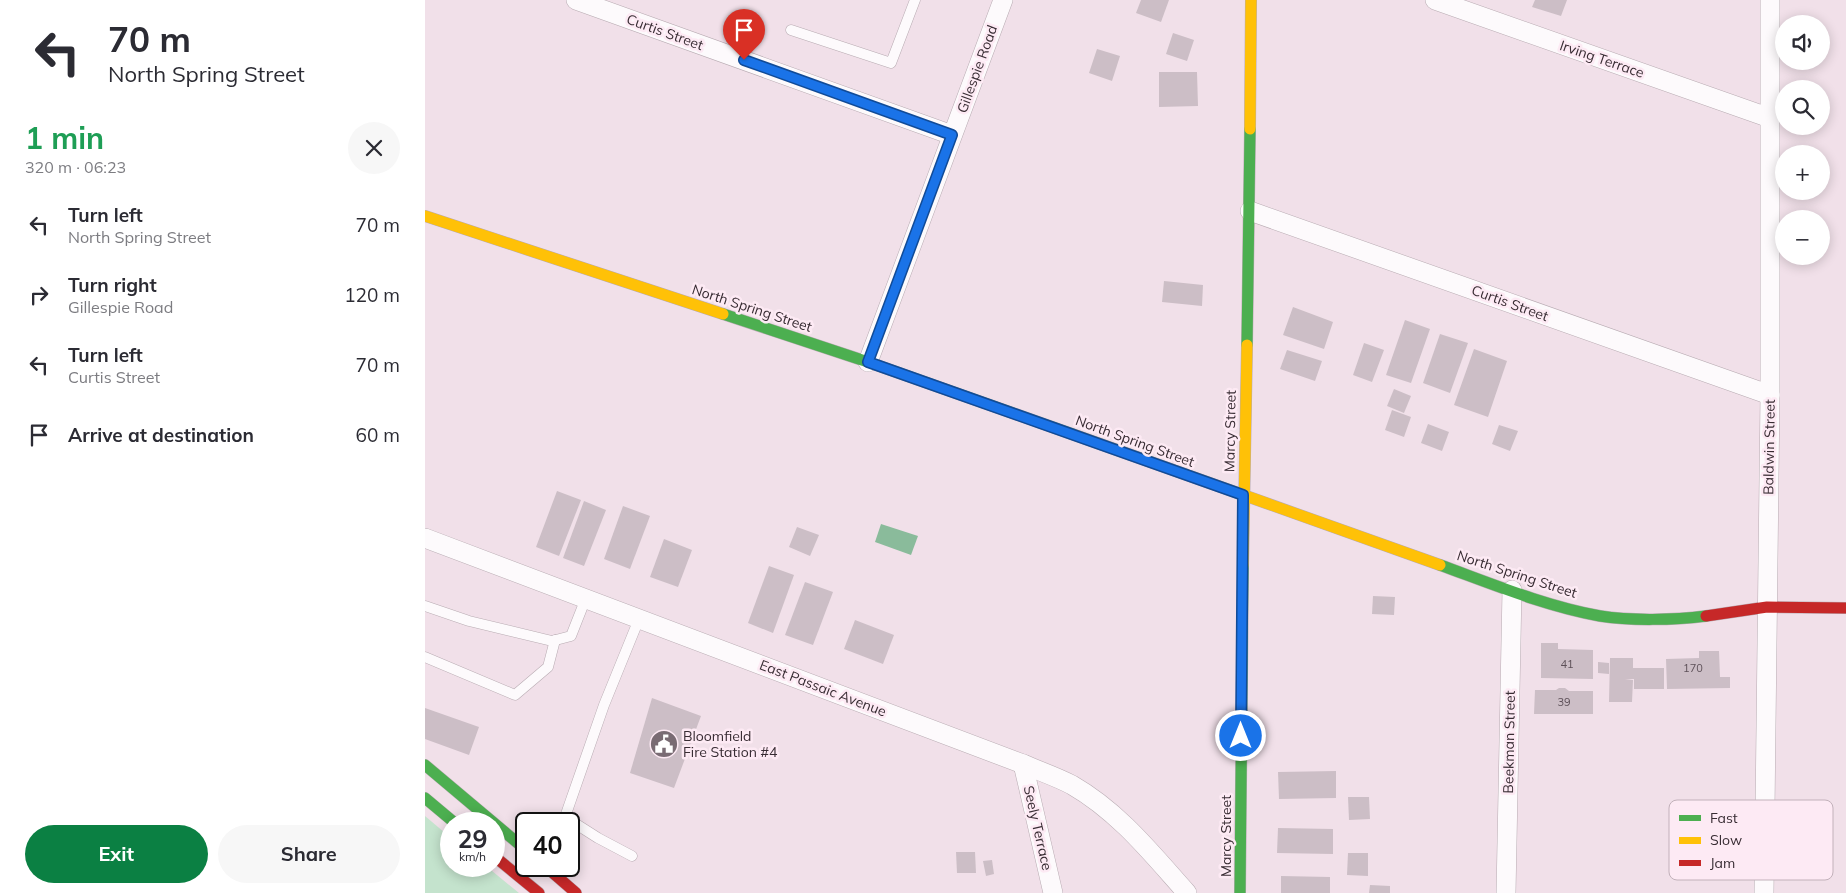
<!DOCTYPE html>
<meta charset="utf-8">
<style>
body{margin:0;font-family:Mulish,sans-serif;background:#f7f7f7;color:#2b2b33;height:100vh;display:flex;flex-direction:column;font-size:19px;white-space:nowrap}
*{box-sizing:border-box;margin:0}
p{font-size:16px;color:#7c7c81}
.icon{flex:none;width:28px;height:28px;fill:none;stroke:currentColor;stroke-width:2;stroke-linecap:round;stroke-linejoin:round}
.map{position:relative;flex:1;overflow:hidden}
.drawer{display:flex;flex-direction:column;background:#fff;width:425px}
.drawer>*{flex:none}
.top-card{background:#fff;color:#2b2b33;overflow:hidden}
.fabs{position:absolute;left:1350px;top:15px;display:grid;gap:10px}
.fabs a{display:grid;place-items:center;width:55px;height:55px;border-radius:50%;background:#fff;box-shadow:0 2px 12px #0003;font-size:25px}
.speed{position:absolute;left:15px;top:812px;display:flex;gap:10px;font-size:25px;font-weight:700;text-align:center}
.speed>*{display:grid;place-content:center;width:65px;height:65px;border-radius:50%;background:#fff;box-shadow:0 2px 12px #0003;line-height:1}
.speed small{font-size:12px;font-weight:400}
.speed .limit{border:2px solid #111;border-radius:8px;background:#fff;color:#111}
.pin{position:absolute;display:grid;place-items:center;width:42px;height:42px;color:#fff;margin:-51px -21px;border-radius:50% 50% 50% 0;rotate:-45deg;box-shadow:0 0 5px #0007}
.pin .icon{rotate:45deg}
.me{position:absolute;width:55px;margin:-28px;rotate:0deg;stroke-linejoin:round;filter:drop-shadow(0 0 4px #0008)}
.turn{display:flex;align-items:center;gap:18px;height:105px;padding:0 25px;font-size:22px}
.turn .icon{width:65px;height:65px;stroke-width:2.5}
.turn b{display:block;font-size:35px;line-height:42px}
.round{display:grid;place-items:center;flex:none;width:52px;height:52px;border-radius:26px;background:#f7f7f7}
.summary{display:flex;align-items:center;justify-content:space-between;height:85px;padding:0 25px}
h1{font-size:30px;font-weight:700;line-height:38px;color:#1e9e55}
.button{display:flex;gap:10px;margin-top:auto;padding:10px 25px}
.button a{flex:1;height:58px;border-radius:30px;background:#0b8043;color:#fff;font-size:20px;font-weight:700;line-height:58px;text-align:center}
.button a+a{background:#f7f7f7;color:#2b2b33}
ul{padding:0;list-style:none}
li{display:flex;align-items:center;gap:15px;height:70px;padding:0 25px}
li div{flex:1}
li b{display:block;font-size:19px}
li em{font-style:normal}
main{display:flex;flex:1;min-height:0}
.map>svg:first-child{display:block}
.green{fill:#c4e3cd}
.water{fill:#8abb9b}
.building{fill:#ccbec6}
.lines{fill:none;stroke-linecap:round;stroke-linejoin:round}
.lane-casing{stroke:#b8abb2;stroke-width:11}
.street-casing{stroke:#b8abb2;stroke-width:20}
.fast-casing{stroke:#b8abb2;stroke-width:12}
.slow-casing{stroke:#b8abb2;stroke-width:12}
.jam-casing{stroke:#b8abb2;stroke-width:12}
.lane{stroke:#fdfafc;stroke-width:10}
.street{stroke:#fdfafc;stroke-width:19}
.fast{stroke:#4caf50;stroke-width:11}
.slow{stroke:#ffc107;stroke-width:11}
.jam{stroke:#c62828;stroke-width:11}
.route-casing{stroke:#114b97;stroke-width:12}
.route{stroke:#1a73e8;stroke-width:9}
.labels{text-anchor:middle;stroke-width:5;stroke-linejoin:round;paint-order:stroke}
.number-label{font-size:11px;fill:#5d5058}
.street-label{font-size:14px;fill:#382c33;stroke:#fdeaf4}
.poi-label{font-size:14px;fill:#382c33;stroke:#fdeaf4;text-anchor:start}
.key{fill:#fdeaf4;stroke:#c2b1ba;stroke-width:1}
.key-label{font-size:14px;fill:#382c33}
</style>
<main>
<section class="drawer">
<div class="top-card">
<div class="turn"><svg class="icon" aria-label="left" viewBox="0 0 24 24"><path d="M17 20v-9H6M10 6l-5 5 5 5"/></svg><div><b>70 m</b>North Spring Street</div></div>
</div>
<div class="summary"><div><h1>1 min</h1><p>320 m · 06:23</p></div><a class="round"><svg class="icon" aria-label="close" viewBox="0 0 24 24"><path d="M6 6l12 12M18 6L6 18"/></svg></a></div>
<ul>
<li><svg class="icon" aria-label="left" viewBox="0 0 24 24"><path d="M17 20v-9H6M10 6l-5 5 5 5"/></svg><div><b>Turn left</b><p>North Spring Street</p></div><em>70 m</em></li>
<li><svg class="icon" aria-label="right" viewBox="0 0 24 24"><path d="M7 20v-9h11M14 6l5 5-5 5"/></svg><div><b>Turn right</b><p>Gillespie Road</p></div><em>120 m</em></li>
<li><svg class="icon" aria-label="left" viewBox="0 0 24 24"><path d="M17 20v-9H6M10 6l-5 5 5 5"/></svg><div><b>Turn left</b><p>Curtis Street</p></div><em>70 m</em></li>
<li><svg class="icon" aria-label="arrive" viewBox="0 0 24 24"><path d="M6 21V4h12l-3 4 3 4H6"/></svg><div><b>Arrive at destination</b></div><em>60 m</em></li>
</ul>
<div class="button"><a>Exit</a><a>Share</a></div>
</section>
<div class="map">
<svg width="1421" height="893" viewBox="0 0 1421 893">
<rect width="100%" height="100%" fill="#f1e0e9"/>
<!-- green -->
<path class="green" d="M0,816L26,838V866H61L94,893H0Z"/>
<!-- water -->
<path class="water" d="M456,524L493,536L486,555L450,542Z"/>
<!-- building -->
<g class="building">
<path d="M716,0H744L736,22L711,13Z"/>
<path d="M1110,0H1142L1136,16L1107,7Z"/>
<path d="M748,33L769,40L762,61L741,54Z"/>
<path d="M672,49L695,56L687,81L664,73Z"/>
<path d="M734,72H772L773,106L734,107Z"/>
<path d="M739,281L778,285L777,306L737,302Z"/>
<path d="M868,307L908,322L899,349L858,335Z"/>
<path d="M980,320L1005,329L986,383L961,375Z"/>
<path d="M1015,334L1043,343L1025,393L998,383Z"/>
<path d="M939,343L959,350L947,382L928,375Z"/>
<path d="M1049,349L1082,361L1063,417L1029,405Z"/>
<path d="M862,350L897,361L890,381L855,369Z"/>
<path d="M969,389L986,396L979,413L962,406Z"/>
<path d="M967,410L986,417L979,437L960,430Z"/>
<path d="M1003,424L1024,432L1017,451L996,443Z"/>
<path d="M1074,425L1093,431L1085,451L1067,444Z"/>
<path d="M132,491L156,500L134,556L111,547Z"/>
<path d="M159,501L181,510L159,566L138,558Z"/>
<path d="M198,506L225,516L205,569L179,559Z"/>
<path d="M372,527L394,535L385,556L364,547Z"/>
<path d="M239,539L267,550L253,587L225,577Z"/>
<path d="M344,566L369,575L348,633L323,623Z"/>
<path d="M380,582L408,592L388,645L360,635Z"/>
<path d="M948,596L970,597L969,615L947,614Z"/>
<path d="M430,620L469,635L458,664L419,649Z"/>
<path d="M1116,643H1133V649L1168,650V679L1116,678Z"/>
<path d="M1274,651H1294L1295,677H1305V688L1242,689L1241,659L1274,658Z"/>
<path d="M1185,658H1208V668H1239V689H1209V679H1200L1208,680L1207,702H1184Z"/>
<path d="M1173,662L1184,663V674L1173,673Z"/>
<path d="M1134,688H1140L1144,691H1168V714H1109L1110,690H1131Z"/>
<path d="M227,698L276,716L249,788L205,773Z"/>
<path d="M0,708L54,727L44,755L0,739Z"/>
<path d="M911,771V798L854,799L853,772Z"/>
<path d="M923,797H944L945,819L924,820Z"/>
<path d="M853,828L908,829V854L852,853Z"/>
<path d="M531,852H550L551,873H532Z"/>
<path d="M923,853H943V876L922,875Z"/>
<path d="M567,860L569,874L561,876L558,861Z"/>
<path d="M856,876L905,877V893H856Z"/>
<path d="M945,885L965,886V893H944Z"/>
</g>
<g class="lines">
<defs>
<g id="lane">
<path d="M366,30L466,63L490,0"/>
<path d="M0,606L44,621L127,641L146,636L161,598"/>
<path d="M0,657L90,695L123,667L130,640"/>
<path d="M207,856L173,838L140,817L179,705L214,619"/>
</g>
<g id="street">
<path d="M151,0L527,135"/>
<path d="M1010,0L1345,118"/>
<path d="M825,211L1345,395"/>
<path d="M443,362L578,0"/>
<path d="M0,538L598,764C614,771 632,777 647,785C694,812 727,854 762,893"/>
<path d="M598,764L628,893"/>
<path d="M1081,893L1087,590"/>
<path d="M1339,893L1345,395V0"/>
</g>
<g id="fast">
<path d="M298,314L443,362L647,434"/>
<path d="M822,345L825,129"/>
<path d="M1015,565C1067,584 1120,606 1175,616C1206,621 1249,620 1281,616"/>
<path d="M0,765L101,850"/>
<path d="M0,798L31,824"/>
<path d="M815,893L818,566"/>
</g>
<g id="slow">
<path d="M825,129L826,0"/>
<path d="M0,216L298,314"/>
<path d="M647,434L1015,565"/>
<path d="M818,566L822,345"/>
</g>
<g id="jam">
<path d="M1281,616L1342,607L1421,608"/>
<path d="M69,856L114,893"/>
<path d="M120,866L151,893"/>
</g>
</defs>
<!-- lane casing -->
<use href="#lane" class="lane-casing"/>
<!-- street casing -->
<use href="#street" class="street-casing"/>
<!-- fast casing -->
<use href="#fast" class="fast-casing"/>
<!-- slow casing -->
<use href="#slow" class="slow-casing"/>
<!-- jam casing -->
<use href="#jam" class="jam-casing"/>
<!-- lane -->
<use href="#lane" class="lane"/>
<!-- street -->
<use href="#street" class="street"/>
<!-- fast -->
<use href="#fast" class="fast"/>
<!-- slow -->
<use href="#slow" class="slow"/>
<!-- jam -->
<use href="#jam" class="jam"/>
</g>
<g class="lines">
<defs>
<path id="route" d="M319,60L527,135L443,362L818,495L816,736"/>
</defs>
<!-- route casing -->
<use href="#route" class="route-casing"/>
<!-- route -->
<use href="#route" class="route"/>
</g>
<!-- icons -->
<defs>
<symbol id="civic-disc" viewBox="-11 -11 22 22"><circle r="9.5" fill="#796b73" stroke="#fdeaf4"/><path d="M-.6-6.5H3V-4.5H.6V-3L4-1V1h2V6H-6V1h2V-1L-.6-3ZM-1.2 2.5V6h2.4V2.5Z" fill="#fff"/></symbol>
</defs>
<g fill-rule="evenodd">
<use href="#civic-disc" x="223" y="728" width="32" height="32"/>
</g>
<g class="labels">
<!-- number labels -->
<g class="number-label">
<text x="1142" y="668">41</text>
<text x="1268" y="672">170</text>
<text x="1139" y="706">39</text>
</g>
<!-- street labels -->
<g class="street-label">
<text transform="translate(240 32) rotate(20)" y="5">Curtis Street</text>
<text transform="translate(1177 59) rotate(19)" y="5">Irving Terrace</text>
<text transform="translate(552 69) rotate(-70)" y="5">Gillespie Road</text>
<text transform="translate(1085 303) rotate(20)" y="5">Curtis Street</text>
<text transform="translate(327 308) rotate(18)" y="5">North Spring Street</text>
<text transform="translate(805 431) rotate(-89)" y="5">Marcy Street</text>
<text transform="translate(710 441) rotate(20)" y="5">North Spring Street</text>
<text transform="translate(1344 447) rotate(-89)" y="5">Baldwin Street</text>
<text transform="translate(1092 574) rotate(18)" y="5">North Spring Street</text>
<text transform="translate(398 688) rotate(21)" y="5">East Passaic Avenue</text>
<text transform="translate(1084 742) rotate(-89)" y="5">Beekman Street</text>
<text transform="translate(613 828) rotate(77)" y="5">Seely Terrace</text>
<text transform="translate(801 836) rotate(-90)" y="5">Marcy Street</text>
</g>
<!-- poi labels -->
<g class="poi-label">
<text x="258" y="741">Bloomfield<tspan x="258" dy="16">Fire Station #4</tspan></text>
</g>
</g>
<!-- legend -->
<rect x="1244" y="800" width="164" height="80" rx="8" class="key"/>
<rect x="1254" y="815" width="22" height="6" fill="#4caf50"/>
<rect x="1254" y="837" width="22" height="7" fill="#ffc107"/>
<rect x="1254" y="860" width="22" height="6" fill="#c62828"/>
<g class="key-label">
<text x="1285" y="823">Fast</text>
<text x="1285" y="845">Slow</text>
<text x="1285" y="868">Jam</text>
</g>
</svg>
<div class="fabs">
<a><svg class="icon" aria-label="sound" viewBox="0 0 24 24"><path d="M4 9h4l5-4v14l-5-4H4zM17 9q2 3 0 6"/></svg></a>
<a><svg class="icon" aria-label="search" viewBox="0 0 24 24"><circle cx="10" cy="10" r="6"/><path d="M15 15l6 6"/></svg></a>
<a>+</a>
<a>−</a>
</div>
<div class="speed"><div>29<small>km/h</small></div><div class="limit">40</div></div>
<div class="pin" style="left:319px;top:60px;background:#d93025"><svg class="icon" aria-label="arrive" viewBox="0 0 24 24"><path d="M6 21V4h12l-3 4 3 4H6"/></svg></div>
<svg class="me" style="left:816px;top:736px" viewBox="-20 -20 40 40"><circle r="17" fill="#1a73e8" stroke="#fff" stroke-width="3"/><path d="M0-11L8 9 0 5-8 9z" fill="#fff"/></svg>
</div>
</main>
